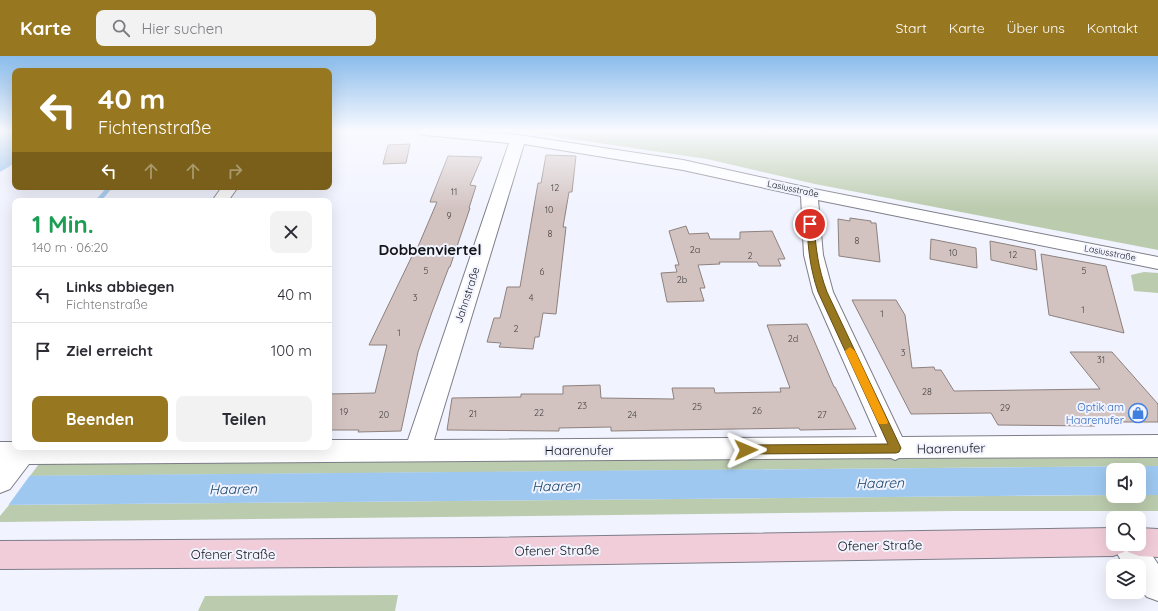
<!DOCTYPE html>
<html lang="de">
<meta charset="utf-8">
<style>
body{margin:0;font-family:Quicksand,sans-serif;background:#f2f2f3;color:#2b2b33;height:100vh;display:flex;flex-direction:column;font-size:15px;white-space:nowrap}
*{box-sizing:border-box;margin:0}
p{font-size:13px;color:#7c7c81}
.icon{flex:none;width:22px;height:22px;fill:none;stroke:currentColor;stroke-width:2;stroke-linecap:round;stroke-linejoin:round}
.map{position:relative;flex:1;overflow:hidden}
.drawer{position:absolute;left:12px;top:142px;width:320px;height:252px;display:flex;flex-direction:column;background:#fff;border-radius:8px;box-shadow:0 4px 16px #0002}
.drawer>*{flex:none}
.guide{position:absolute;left:12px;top:12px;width:320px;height:122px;border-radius:8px;box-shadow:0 4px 16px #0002;background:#987721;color:#fff;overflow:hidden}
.tools{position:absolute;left:1106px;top:407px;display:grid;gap:8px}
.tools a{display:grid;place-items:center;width:40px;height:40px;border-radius:8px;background:#fff;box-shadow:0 4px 16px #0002;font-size:20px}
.pin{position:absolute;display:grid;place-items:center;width:34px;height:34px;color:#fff;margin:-17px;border:2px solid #fff;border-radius:50%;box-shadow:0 1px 4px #0007}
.me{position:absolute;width:44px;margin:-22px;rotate:89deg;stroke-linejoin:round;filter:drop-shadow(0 0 3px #0008)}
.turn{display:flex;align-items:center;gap:14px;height:84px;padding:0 20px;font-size:18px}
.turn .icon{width:52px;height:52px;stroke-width:2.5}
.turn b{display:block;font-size:28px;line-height:34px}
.lanes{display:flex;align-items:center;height:38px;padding:0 20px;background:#0003;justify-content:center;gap:20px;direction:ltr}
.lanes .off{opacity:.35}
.round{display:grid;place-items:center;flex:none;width:42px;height:42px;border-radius:8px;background:#f2f2f3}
.summary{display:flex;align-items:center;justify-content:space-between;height:68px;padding:0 20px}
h1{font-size:24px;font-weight:700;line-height:30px;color:#1e9e55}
.cta{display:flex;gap:8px;margin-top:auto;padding:8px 20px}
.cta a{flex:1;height:46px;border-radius:8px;background:#987721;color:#fff;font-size:16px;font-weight:700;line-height:46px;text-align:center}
.cta a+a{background:#f2f2f3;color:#2b2b33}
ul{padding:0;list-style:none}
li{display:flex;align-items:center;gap:12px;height:56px;padding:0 20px;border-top:1px solid #e1e1e2}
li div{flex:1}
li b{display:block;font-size:15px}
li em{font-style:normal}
header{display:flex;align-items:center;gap:24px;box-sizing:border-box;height:56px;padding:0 20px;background:#987721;color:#fff}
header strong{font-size:19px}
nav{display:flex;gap:22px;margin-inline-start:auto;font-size:14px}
.search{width:280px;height:36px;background:#f2f2f3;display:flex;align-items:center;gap:10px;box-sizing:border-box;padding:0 14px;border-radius:8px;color:#7c7c81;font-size:15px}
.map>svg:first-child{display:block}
.green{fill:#bbcbad}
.water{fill:#9ec8f0}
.pier{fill:#f1f3ff}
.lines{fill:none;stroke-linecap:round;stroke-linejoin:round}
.stream{fill:#9ec8f0;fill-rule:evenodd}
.building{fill:#d2c3c1;stroke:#8e817e}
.minor-casing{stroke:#7d7e89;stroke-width:2}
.secondary-casing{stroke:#7d7e89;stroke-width:2}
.minor{fill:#fff;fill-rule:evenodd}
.secondary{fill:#f1cdd9;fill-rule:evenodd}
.route{fill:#987721;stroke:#634d15}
.slow{fill:#f59e0b}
.labels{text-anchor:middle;stroke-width:4;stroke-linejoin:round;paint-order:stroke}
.number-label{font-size:9px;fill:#444043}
.far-street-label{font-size:9px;fill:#141519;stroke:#f1f3ff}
.street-label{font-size:11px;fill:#141519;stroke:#f1f3ff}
.shop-label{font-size:11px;fill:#366cbe;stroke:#f1f3ff;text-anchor:end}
.near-street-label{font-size:13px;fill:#141519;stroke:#f1f3ff}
.near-water-label{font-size:14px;font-style:italic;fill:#154369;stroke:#f1f3ff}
.district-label{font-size:15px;font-weight:bold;fill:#141519;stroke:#f1f3ff}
</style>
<header>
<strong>Karte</strong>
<div class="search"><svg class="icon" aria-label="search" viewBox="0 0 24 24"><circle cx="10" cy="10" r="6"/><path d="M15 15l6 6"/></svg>Hier suchen</div>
<nav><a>Start</a><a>Karte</a><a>Über uns</a><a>Kontakt</a></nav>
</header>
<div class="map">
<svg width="1158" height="555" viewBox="0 0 1158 555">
<rect width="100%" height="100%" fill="#f1f3ff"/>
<!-- green -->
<g class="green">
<path d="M500,75H669L698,78L700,75H1158V194L815,128L707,103L531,77Z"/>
<path d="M1144,216L1158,217V237L1134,235L1131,219Z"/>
<path d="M1158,397V410L30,420L42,404Z"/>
<path d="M1113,439H1158V455H955L0,466V460L9,449Z"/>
<path d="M398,539L395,555H198L205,540Z"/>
</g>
<!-- water -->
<g class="water">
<path d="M0,75H15V107L0,116Z"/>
<path d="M1153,410H1158V439H1139V414H1113V439L0,449V420Z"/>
</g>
<!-- pier -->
<path class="pier" d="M0,418H31L7,451H0Z"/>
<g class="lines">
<!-- stream -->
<path class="stream" d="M107,131H113L101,145H95Z"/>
</g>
<!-- building -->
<g class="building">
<path d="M410,88L406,107L383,108L388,89Z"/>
<path d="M546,99L576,100L572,136H569L563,171H566L556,258L543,257L539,281H535L533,293L499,291L501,287L487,286L494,262H500L507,231H520L538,127H541Z"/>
<path d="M448,100L482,101L470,129L476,130L469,152H470L450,211H449L432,256L418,296L401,375L358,376L359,374H329V338L375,337L387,289H369L412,200H414L437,146H430L431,143Z"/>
<path d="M850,162L871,165V167H876L880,206L839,200L838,163L850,165Z"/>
<path d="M686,170L689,178L708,177L710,183H740V176L772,175L785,203H778L781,210H759L757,206H719L720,208L698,209L705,232H700L704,245L667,246L661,217L677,216L675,209H679L669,175Z"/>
<path d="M931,183L976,192L977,212L930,203Z"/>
<path d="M990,185L1035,194L1037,214L991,204Z"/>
<path d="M1041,198L1106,210L1124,277L1049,259Z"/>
<path d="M852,244H896L905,259L912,312L934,311L935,314H941L954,335L1100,333L1070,296H1112L1158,348V366H1092L1095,370L998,369L991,357L911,358Z"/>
<path d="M807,268L834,331H835L856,373L800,374L799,372L611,375V371L559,372V375L447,374L452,342L521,341V338H563V330L600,329L601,342L674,343L672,332H714L715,337L781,336L780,332H790L767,269Z"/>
</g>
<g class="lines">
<defs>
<g id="minor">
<path d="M418,75H475L518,79L683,104L809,132L1158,201V213L818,144L823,199L833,236L902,381L1158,379V401L899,402L895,404L891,402L29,408L10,433L0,437V386H15V391H329V384H408L509,87L425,79L420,78ZM524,88L683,114L801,140L804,199L813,236L877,381L434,384Z"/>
<path d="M222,131H238L228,145H212Z"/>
<path d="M1139,480L1158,508V545L1147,541L1139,533V510H1124L1112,488L1113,486V488H1139Z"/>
</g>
<path id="secondary" d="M1113,472V488H1139V472L1158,473V501L1139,500L1128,496L1126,490L1124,496L1113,500L480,510L0,513V485L480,482Z"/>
</defs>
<!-- minor casing -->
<use href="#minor" class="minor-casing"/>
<!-- secondary casing -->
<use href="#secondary" class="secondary-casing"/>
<!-- minor -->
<use href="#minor" class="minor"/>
<!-- secondary -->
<use href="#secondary" class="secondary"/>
</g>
<!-- sky -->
<linearGradient id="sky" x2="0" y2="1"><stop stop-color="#8abceb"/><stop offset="0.49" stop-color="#f9faff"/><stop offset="1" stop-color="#f9faff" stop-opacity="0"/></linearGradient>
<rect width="1158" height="153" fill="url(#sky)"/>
<!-- route -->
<path class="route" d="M810,166L814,168C816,193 818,212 827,236L901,392L899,396L896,397L746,398L742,397L740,394L742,390L746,389L888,388L818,236C810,212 808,193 807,168Z"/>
<!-- slow -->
<path class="slow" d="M850,291L855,295L888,366L887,368H879L878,366L845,295Z"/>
<!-- icons -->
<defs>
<symbol id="shop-ring" viewBox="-11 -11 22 22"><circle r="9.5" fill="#f1f3ff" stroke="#3f7fe0" stroke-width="1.5"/><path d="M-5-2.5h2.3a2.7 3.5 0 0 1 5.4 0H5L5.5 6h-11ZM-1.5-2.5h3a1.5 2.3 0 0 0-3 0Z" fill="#3f7fe0"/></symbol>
</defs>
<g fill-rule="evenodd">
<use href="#shop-ring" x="1127" y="346" width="22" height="22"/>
</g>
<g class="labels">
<!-- number labels -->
<g class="number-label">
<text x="555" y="135">12</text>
<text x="454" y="139">11</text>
<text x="549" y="157">10</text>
<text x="449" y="163">9</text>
<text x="550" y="181">8</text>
<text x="857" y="188">8</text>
<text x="695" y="197">2a</text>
<text x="953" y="200">10</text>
<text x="1013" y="202">12</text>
<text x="750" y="203">2</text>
<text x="426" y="218">5</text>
<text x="1084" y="218">5</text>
<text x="542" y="219">6</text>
<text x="682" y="227">2b</text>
<text x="415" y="245">3</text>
<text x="531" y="245">4</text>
<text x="1083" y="257">1</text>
<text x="882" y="261">1</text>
<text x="516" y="276">2</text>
<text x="399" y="280">1</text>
<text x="793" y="286">2d</text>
<text x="903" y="300">3</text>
<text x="1101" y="307">31</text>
<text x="927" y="339">28</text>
<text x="582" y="353">23</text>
<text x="697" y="354">25</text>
<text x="1005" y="355">29</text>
<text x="757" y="358">26</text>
<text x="344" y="359">19</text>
<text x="539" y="360">22</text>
<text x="473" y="361">21</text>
<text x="384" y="362">20</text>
<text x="632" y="362">24</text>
<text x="822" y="362">27</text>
</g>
<!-- far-street labels -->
<g class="far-street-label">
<text transform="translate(793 133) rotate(12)" y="3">Lasiusstraße</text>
<text transform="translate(1110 197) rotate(11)" y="3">Lasiusstraße</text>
</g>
<!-- street labels -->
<g class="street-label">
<text transform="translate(467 239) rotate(-72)" y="4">Jahnstraße</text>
</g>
<!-- shop labels -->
<g class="shop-label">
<text x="1124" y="355">Optik am<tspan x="1124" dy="13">Haarenufer</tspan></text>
</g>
<!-- near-street labels -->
<g class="near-street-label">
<text transform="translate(951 392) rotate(-1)" y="5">Haarenufer</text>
<text x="579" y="399">Haarenufer</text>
<text transform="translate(880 489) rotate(-1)" y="5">Ofener Straße</text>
<text transform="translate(557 494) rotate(-1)" y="5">Ofener Straße</text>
<text x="233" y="503">Ofener Straße</text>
</g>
<!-- near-water labels -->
<g class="near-water-label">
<text transform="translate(880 427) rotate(-1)" y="5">Haaren</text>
<text transform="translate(556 430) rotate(-1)" y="5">Haaren</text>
<text transform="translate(233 433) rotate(-1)" y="5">Haaren</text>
</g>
<!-- district labels -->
<g class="district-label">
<text x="430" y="199">Dobbenviertel</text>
</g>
</g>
</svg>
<div class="tools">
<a><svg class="icon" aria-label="sound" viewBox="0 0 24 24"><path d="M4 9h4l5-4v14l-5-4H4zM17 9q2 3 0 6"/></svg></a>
<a><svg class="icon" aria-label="search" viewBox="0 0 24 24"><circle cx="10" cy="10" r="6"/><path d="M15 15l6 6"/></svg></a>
<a><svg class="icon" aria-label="layers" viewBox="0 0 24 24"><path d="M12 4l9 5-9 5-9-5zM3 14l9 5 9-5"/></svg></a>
</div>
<div class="pin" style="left:810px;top:168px;background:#d93025"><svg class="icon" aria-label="arrive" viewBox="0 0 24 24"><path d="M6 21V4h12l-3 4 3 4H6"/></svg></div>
<svg class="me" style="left:746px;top:394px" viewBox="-20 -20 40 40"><path d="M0-17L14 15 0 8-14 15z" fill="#987721" stroke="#fff" stroke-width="4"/></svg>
<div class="guide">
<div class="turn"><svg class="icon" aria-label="left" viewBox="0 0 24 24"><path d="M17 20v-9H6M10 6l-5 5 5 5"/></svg><div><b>40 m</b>Fichtenstraße</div></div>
<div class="lanes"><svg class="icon" aria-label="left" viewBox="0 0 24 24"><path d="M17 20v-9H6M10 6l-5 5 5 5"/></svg><svg class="icon off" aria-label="ahead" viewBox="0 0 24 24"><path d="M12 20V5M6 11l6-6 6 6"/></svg><svg class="icon off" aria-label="ahead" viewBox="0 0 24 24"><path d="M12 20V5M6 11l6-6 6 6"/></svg><svg class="icon off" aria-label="right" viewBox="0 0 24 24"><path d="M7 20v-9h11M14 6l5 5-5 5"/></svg></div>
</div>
<section class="drawer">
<div class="summary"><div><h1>1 Min.</h1><p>140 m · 06:20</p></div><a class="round"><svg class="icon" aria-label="close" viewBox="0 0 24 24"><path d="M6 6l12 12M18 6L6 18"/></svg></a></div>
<ul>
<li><svg class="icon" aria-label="left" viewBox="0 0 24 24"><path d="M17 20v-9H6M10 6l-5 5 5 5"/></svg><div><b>Links abbiegen</b><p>Fichtenstraße</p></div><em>40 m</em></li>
<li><svg class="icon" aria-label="arrive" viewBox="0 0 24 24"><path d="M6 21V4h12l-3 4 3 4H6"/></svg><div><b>Ziel erreicht</b></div><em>100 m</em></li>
</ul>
<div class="cta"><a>Beenden</a><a>Teilen</a></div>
</section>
</div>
